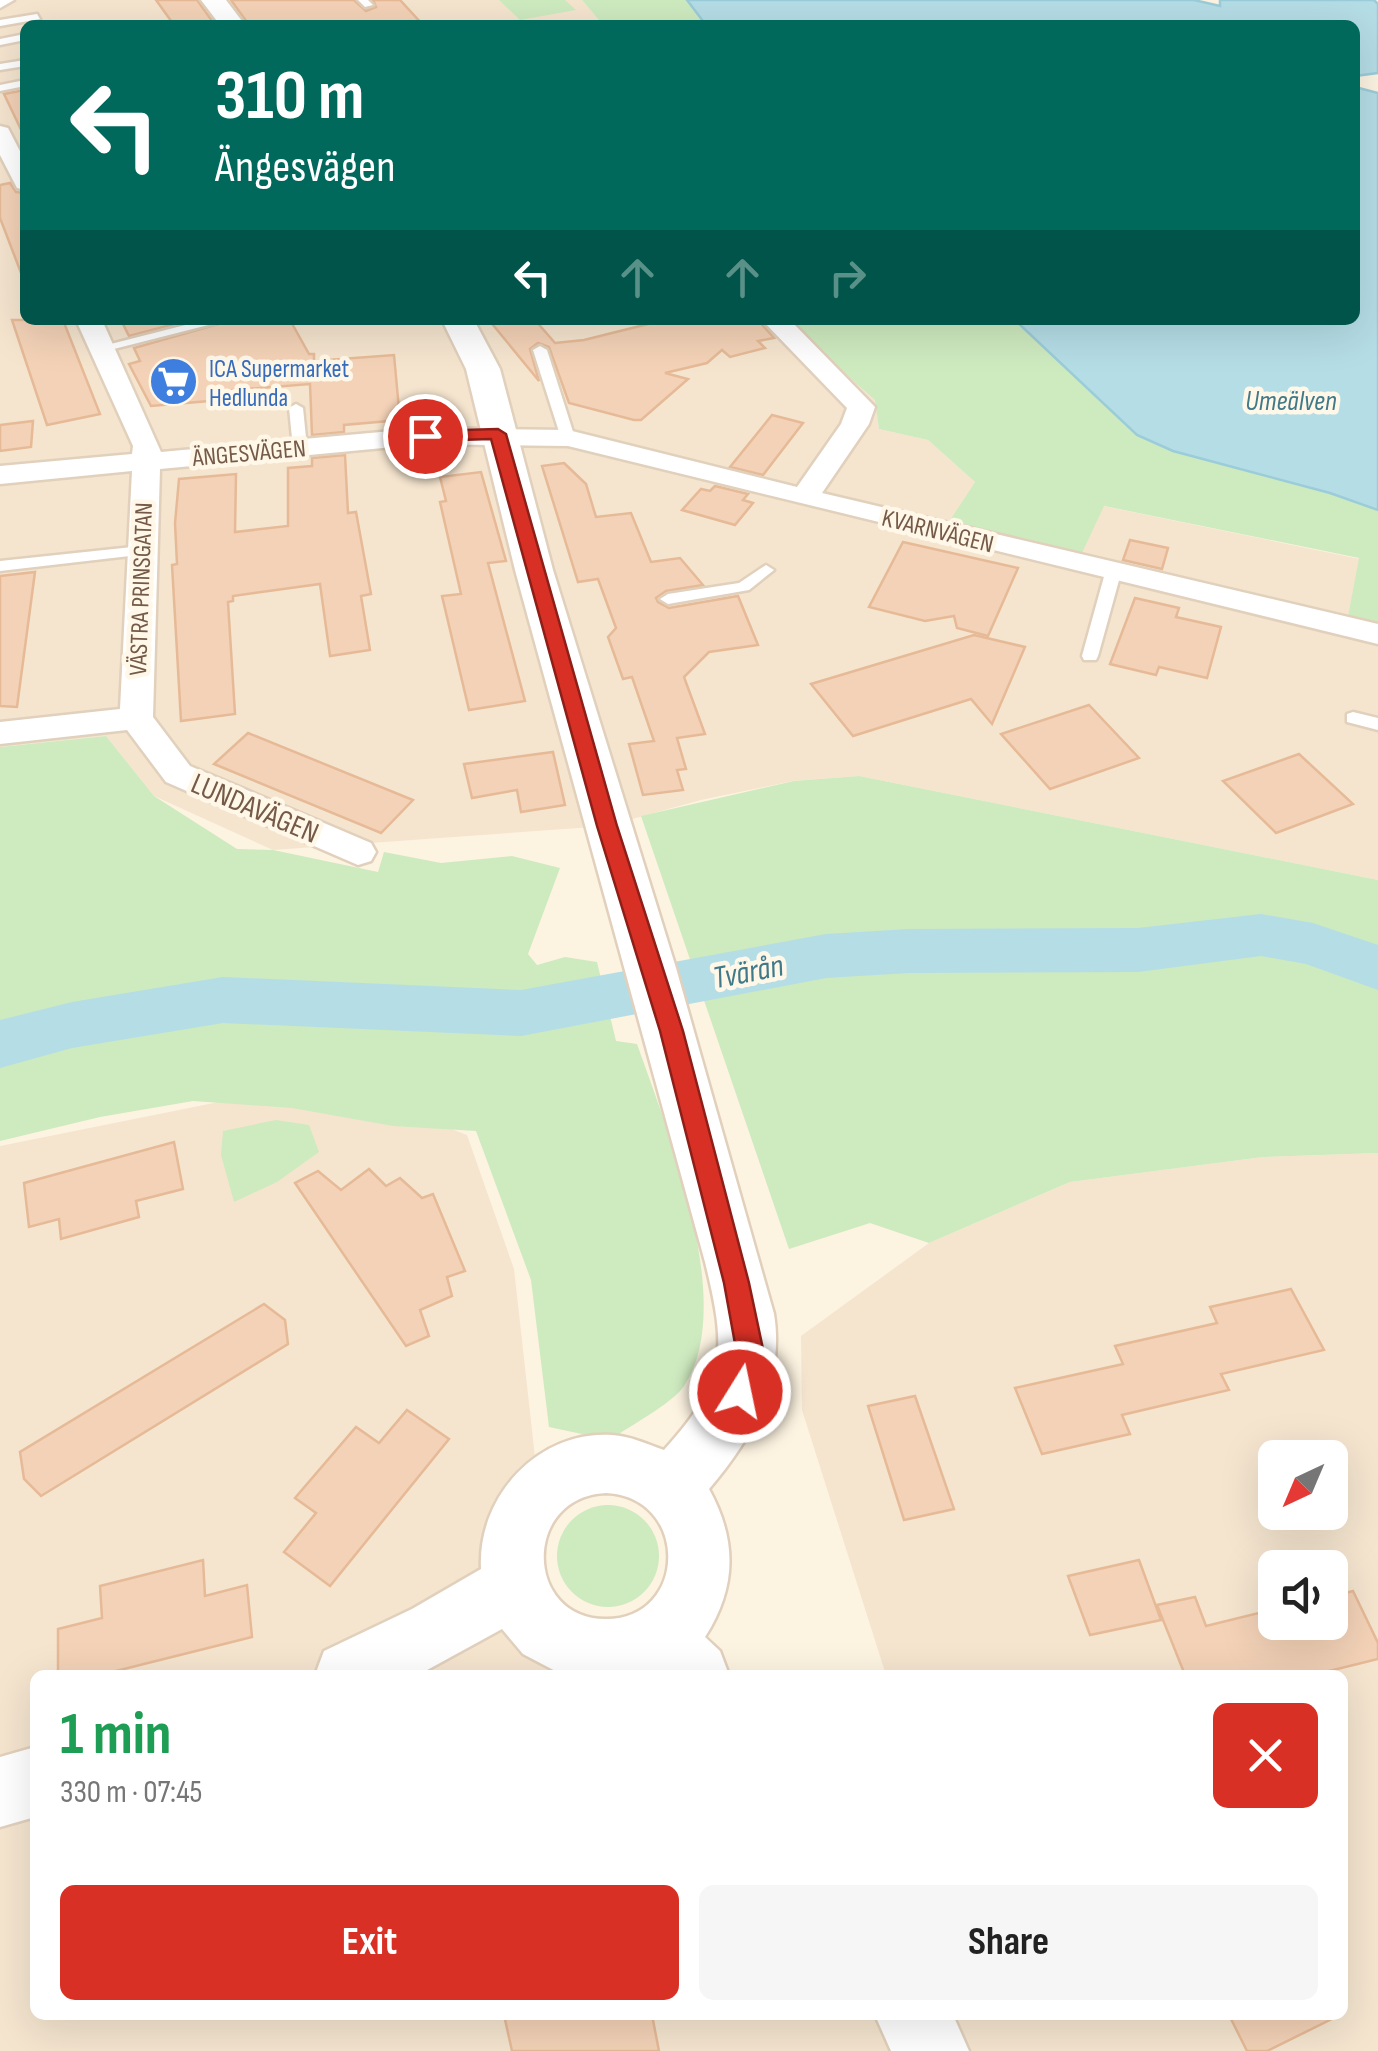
<!DOCTYPE html>
<meta charset="utf-8">
<style>
body{margin:0;font-family:"Sofia Sans Condensed",sans-serif;background:#f6f6f6;color:#222;height:100vh;display:flex;flex-direction:column;font-size:38px;white-space:nowrap}
*{box-sizing:border-box;margin:0}
p{font-size:32px;color:#767676}
.icon{flex:none;width:55px;height:55px;fill:none;stroke:currentColor;stroke-width:2;stroke-linecap:round;stroke-linejoin:round}
.map{position:relative;flex:1;overflow:hidden}
.side{position:absolute;left:30px;top:1670px;width:1318px;height:350px;display:flex;flex-direction:column;background:#fff;border-radius:15px;box-shadow:0 10px 40px #0002}
.side>*{flex:none}
.hud{position:absolute;left:20px;top:20px;width:1340px;height:305px;border-radius:15px;box-shadow:0 10px 40px #0002;background:#00695c;color:#fff;overflow:hidden}
.needle{width:65px;rotate:224deg}
.fabs{position:absolute;left:1258px;top:1440px;display:grid;gap:20px}
.fabs a{display:grid;place-items:center;width:90px;height:90px;border-radius:15px;background:#fff;box-shadow:0 10px 40px #0002;font-size:50px}
.pin{position:absolute;display:grid;place-items:center;width:85px;height:85px;color:#fff;margin:-42px;border:5px solid #fff;border-radius:50%;box-shadow:0 2px 10px #0007}
.me{position:absolute;width:110px;margin:-55px;rotate:10deg;stroke-linejoin:round;filter:drop-shadow(0 0 8px #0008)}
.turn{display:flex;align-items:center;gap:35px;height:210px;padding:0 30px;font-size:45px}
.turn .icon{width:130px;height:130px;stroke-width:2.5}
.turn b{display:block;font-size:70px;line-height:85px}
.lanes{display:flex;align-items:center;height:95px;padding:0 30px;background:#0003;justify-content:center;gap:50px;direction:ltr}
.lanes .off{opacity:.35}
.round{display:grid;place-items:center;flex:none;width:105px;height:105px;border-radius:15px;background:#f6f6f6}
.head{display:flex;align-items:center;justify-content:space-between;height:170px;padding:0 30px}
h1{font-size:60px;font-weight:700;line-height:75px;color:#1e9e55}
.primary-button{display:flex;gap:20px;margin-top:auto;padding:20px 30px}
.primary-button a{flex:1;height:115px;border-radius:15px;background:#d93025;color:#fff;font-size:40px;font-weight:700;line-height:115px;text-align:center}
.primary-button a+a{background:#f6f6f6;color:#222}
.map>svg:first-child{display:block}
.residential{fill:#f5e5cf;fill-rule:evenodd}
.green{fill:#ceeabf}
.water{fill:#b5dde6;stroke:#9bccd9;stroke-width:2.5}
.lines{fill:none;stroke-linecap:round;stroke-linejoin:round}
.river{fill:#b5dde6;fill-rule:evenodd}
.building{fill:#f3d2b7;stroke:#e6ba97;stroke-width:2.5}
.service-casing{stroke:#e1d0bc;stroke-width:5}
.minor-casing{stroke:#e1d0bc;stroke-width:5}
.tertiary-casing{stroke:#e1d0bc;stroke-width:5}
.service{fill:#fff;fill-rule:evenodd}
.minor{fill:#fff;fill-rule:evenodd}
.tertiary{fill:#fff;fill-rule:evenodd}
.route{fill:#d93025;stroke:#8d1f18;stroke-width:2.5}
.labels{text-anchor:middle;stroke-width:9;stroke-linejoin:round;paint-order:stroke}
.far-shop-label{font-size:25px;fill:#366cbe;stroke:#fff7e7;text-anchor:start}
.far-street-label{font-size:25px;fill:#745a47;stroke:#fff7e7}
.far-water-label{font-size:28px;font-style:italic;fill:#407989;stroke:#fff7e7}
.street-label{font-size:30px;fill:#745a47;stroke:#fff7e7}
.water-label{font-size:32px;font-style:italic;fill:#407989;stroke:#fff7e7}
</style>
<div class="map">
<svg width="1378" height="2051" viewBox="0 0 1378 2051">
<rect width="100%" height="100%" fill="#fdf3e1"/>
<!-- residential -->
<g class="residential">
<path d="M0,0H582L603,25H25V320H785L876,400L879,429L928,440L975,482L948,523L1103,506L1360,559L1346,626L1378,634V880L859,776L793,781L701,800L607,826L273,850L154,796L106,736L0,747Z"/>
<path d="M340,1086L467,1135L514,1269L539,1493L514,1584L696,1675H35V2015H1342V1675H886L802,1410L801,1336L929,1243L1070,1182L1263,1157L1378,1153V2051H0V1146L288,1088ZM1275,1458H1330V1512H1275ZM1275,1568H1330V1622H1275Z"/>
</g>
<!-- green -->
<g class="green">
<path d="M499,0H565L576,10L520,20Z"/>
<path d="M582,0H687L706,25H603Z"/>
<path d="M785,320H1015L1137,435L1173,451L1330,493L1378,510V634L1346,627L1359,558L1104,506L1082,553L948,523L975,482L928,440L879,429L875,400Z"/>
<path d="M106,736L154,796L237,849L273,850L378,872L384,852L441,863L512,856L560,868L528,954L537,965L565,957L597,962L616,1041L637,1044C667,1129 738,1305 684,1386C672,1404 629,1426 610,1440L549,1427L531,1280L476,1131L393,1126L292,1108L193,1101L100,1117L0,1141V747Z"/>
<path d="M859,776L1378,880V1153L1263,1157L1070,1182L929,1243L870,1223L789,1249L641,816L794,781Z"/>
<path d="M276,1120L309,1125L319,1152L277,1182L234,1202L221,1155L223,1131Z"/>
<circle cx="608" cy="1556" r="51"/>
</g>
<!-- water -->
<g class="water">
<path d="M687,0H1194L1220,6V0H1374L1378,4V73L1355,76V25H706Z"/>
<path d="M1355,87L1378,93V510L1330,493L1173,451L1137,435L1015,320H1355Z"/>
</g>
<g class="lines">
<!-- river -->
<path class="river" d="M1261,914L1313,923L1378,945V990L1306,964L1261,956L1138,972L909,973L826,978L521,1036L223,1023L72,1048L0,1068V1020L72,1002L223,977L521,990L826,934L909,929L1138,928Z"/>
</g>
<!-- building -->
<g class="building">
<path d="M156,0H197L215,25H174Z"/>
<path d="M231,0H354L366,11L376,7L373,0H400L423,25H249Z"/>
<path d="M25,90V138L4,94Z"/>
<path d="M10,183L16,192L25,193L23,278L0,218V185Z"/>
<path d="M12,320H63L100,414L47,425Z"/>
<path d="M121,320H190L129,336Z"/>
<path d="M232,320H290L309,354H314V361L394,355L400,420L344,425V432L312,435L310,384L210,392L209,401L151,406L129,364L140,361L134,348Z"/>
<path d="M489,320H535L555,343L584,340L664,320H758L774,338L758,341L765,348L730,357L722,350L707,363L665,373L688,379L641,420H634L569,403L549,347L538,343L530,349L539,381Z"/>
<path d="M772,415L803,423L763,475L730,467Z"/>
<path d="M33,421L31,447L0,451V425Z"/>
<path d="M345,455L348,513L356,512L371,594L361,596L370,650L330,656L320,584L233,596V601L228,602L235,714L181,721L172,565L177,564L175,523L179,479L236,474L235,532L288,526V468L312,466V458Z"/>
<path d="M564,463L586,484L596,517L631,513L651,562L680,558L703,585L666,591L656,598L658,602L669,608L738,596L758,645L709,652L684,677L705,734L677,738L686,769L677,770L683,790L643,795L629,744L654,741L632,677L623,679L608,637L616,628L598,579L578,582L542,466Z"/>
<path d="M481,472L506,561L488,563L525,701L469,710L442,596L461,594L440,502L446,501L440,477Z"/>
<path d="M715,486L748,494L743,500L753,503L735,525L682,510L701,489L710,491Z"/>
<path d="M1130,540L1168,548L1162,569L1123,560Z"/>
<path d="M903,542L1018,568L988,636L957,628L954,616L925,621L869,607Z"/>
<path d="M35,572L17,707L0,706V576Z"/>
<path d="M1135,598L1179,608L1176,617L1221,627L1207,678L1159,667L1156,675L1110,664Z"/>
<path d="M974,635L1025,647L992,724L971,699L853,736L811,684Z"/>
<path d="M1089,705L1139,758L1050,789L1001,734Z"/>
<path d="M248,733L413,800L381,833L214,764Z"/>
<path d="M553,752L565,805L521,812L517,790L472,798L464,764Z"/>
<path d="M1299,754L1353,804L1276,833L1223,781Z"/>
<path d="M174,1142L183,1189L136,1201L139,1217L61,1239L59,1219L29,1227L24,1183Z"/>
<path d="M369,1169L386,1186L400,1178L422,1198L433,1194L465,1271L447,1277L452,1296L420,1310L429,1336L406,1346L295,1183L318,1171L341,1190Z"/>
<path d="M1291,1289L1324,1350L1221,1374L1229,1390L1122,1415L1130,1434L1042,1454L1015,1388L1123,1364L1115,1346L1217,1323L1210,1307Z"/>
<path d="M264,1304L285,1320L288,1344L41,1496L24,1479L20,1452Z"/>
<path d="M915,1396L954,1509L904,1520L868,1406Z"/>
<path d="M407,1410L449,1439L330,1586L284,1552L316,1513L295,1498L356,1427L379,1443Z"/>
<path d="M203,1560L205,1596L247,1585L252,1637L100,1675H58V1629L102,1618L100,1586Z"/>
<path d="M1139,1560L1161,1620L1090,1635L1068,1576Z"/>
<path d="M1353,1591L1378,1643V1659L1313,1675H1185L1157,1605L1195,1597L1206,1626L1275,1609V1622H1330V1597Z"/>
<path d="M504,2015H652L659,2051H512Z"/>
<path d="M1229,2015H1340L1267,2051H1247Z"/>
</g>
<g class="lines">
<defs>
<g id="service">
<path d="M358,0H368L373,5L365,7Z"/>
<path d="M37,14L40,19L0,26V20Z"/>
<path d="M25,34V40L0,45V39Z"/>
<path d="M25,60V66L0,70V64Z"/>
<path d="M25,80V86L0,91V85Z"/>
<path d="M205,320H228L102,352L95,348Z"/>
<path d="M540,346L547,350L575,438L573,441L561,438L533,350Z"/>
<path d="M296,404L303,408L307,448L300,452L293,448L289,408Z"/>
<path d="M142,546L147,548V554L0,571V561Z"/>
<path d="M766,565L774,570L749,590L668,604L660,599L668,594L739,583Z"/>
<path d="M1113,568L1121,573L1098,656L1096,660H1084L1082,656L1105,573Z"/>
<path d="M1353,712L1378,718V730L1347,722V714Z"/>
</g>
<g id="minor">
<path d="M0,0H14L0,8Z"/>
<path d="M0,126L8,128L25,161V190L17,188L0,155Z"/>
<path d="M76,320H102L161,452L425,428L568,430L797,487L841,424L847,408L762,320H790L875,407L869,424L822,493L1378,624V644L568,446L425,444L160,469L153,717L190,766L371,843L376,852L371,861L358,865L166,782L127,730L0,744V722L120,709L132,471L0,484V466L132,454L133,446Z"/>
</g>
<g id="tertiary">
<path d="M201,0H226L245,25H220Z"/>
<path d="M442,320H474L500,369L553,570L676,968L774,1314C785,1381 751,1440 709,1489C737,1540 737,1587 705,1637L720,1651L729,1675H563L523,1654L502,1629L418,1675H315L324,1651L412,1609L481,1569C477,1497 538,1430 612,1435C630,1436 647,1444 664,1450C727,1380 727,1352 705,1262L515,570L466,369ZM606,1493C690,1497 688,1619 606,1619C524,1619 522,1497 606,1493Z"/>
<path d="M35,1747V1817L0,1827V1757Z"/>
<path d="M875,2015H953L969,2051H891Z"/>
</g>
</defs>
<!-- service casing -->
<use href="#service" class="service-casing"/>
<!-- minor casing -->
<use href="#minor" class="minor-casing"/>
<!-- tertiary casing -->
<use href="#tertiary" class="tertiary-casing"/>
<!-- service -->
<use href="#service" class="service"/>
<!-- minor -->
<use href="#minor" class="minor"/>
<!-- tertiary -->
<use href="#tertiary" class="tertiary"/>
</g>
<!-- route -->
<path class="route" d="M498,429L506,434L617,826L683,1031L749,1283L763,1349L750,1400L740,1404L730,1400L727,1392L736,1349L724,1283L660,1031L597,826L491,439L425,441L417,436L425,431Z"/>
<!-- icons -->
<defs>
<symbol id="supermarket-disc" viewBox="-11 -11 22 22"><circle r="9.5" fill="#3f7fe0" stroke="#fff7e7"/><path d="M-6-5.5h2.5l.6 2H6L4.5 2H-2.5L-4.4-4H-6ZM-1.5 3.2a1.3 1.3 0 1 0 .1 0ZM3 3.2a1.3 1.3 0 1 0 .1 0Z" fill="#fff"/></symbol>
</defs>
<g fill-rule="evenodd">
<use href="#supermarket-disc" x="146" y="354" width="55" height="55"/>
</g>
<g class="labels">
<!-- far-shop labels -->
<g class="far-shop-label">
<text x="209" y="377">ICA Supermarket<tspan x="209" dy="29">Hedlunda</tspan></text>
</g>
<!-- far-street labels -->
<g class="far-street-label">
<text transform="translate(249 452) rotate(-5)" y="9">ÄNGESVÄGEN</text>
<text transform="translate(938 530) rotate(14)" y="9">KVARNVÄGEN</text>
<text transform="translate(140 589) rotate(-88)" y="9">VÄSTRA PRINSGATAN</text>
</g>
<!-- far-water labels -->
<g class="far-water-label">
<text x="1291" y="410">Umeälven</text>
</g>
<!-- street labels -->
<g class="street-label">
<text transform="translate(255 808) rotate(23)" y="10">LUNDAVÄGEN</text>
</g>
<!-- water labels -->
<g class="water-label">
<text transform="translate(748 971) rotate(-11)" y="11">Tvärån</text>
</g>
</g>
</svg>
<div class="fabs">
<a><svg class="needle" viewBox="-14 -14 28 28"><path d="M0-13l5 13h-10z" fill="#e53935"/><path d="M0 13l5-13h-10z" fill="#767676"/></svg></a>
<a><svg class="icon" aria-label="sound" viewBox="0 0 24 24"><path d="M4 9h4l5-4v14l-5-4H4zM17 9q2 3 0 6"/></svg></a>
</div>
<div class="pin" style="left:425px;top:436px;background:#d93025"><svg class="icon" aria-label="arrive" viewBox="0 0 24 24"><path d="M6 21V4h12l-3 4 3 4H6"/></svg></div>
<svg class="me" style="left:740px;top:1392px" viewBox="-20 -20 40 40"><circle r="17" fill="#d93025" stroke="#fff" stroke-width="3"/><path d="M0-11L8 9 0 5-8 9z" fill="#fff"/></svg>
<div class="hud">
<div class="turn"><svg class="icon" aria-label="left" viewBox="0 0 24 24"><path d="M17 20v-9H6M10 6l-5 5 5 5"/></svg><div><b>310 m</b>Ängesvägen</div></div>
<div class="lanes"><svg class="icon" aria-label="left" viewBox="0 0 24 24"><path d="M17 20v-9H6M10 6l-5 5 5 5"/></svg><svg class="icon off" aria-label="ahead" viewBox="0 0 24 24"><path d="M12 20V5M6 11l6-6 6 6"/></svg><svg class="icon off" aria-label="ahead" viewBox="0 0 24 24"><path d="M12 20V5M6 11l6-6 6 6"/></svg><svg class="icon off" aria-label="right" viewBox="0 0 24 24"><path d="M7 20v-9h11M14 6l5 5-5 5"/></svg></div>
</div>
<section class="side">
<div class="head"><div><h1>1 min</h1><p>330 m · 07:45</p></div><a class="round" style="background:#d93025;color:#fff"><svg class="icon" aria-label="close" viewBox="0 0 24 24"><path d="M6 6l12 12M18 6L6 18"/></svg></a></div>
<div class="primary-button"><a>Exit</a><a>Share</a></div>
</section>
</div>
